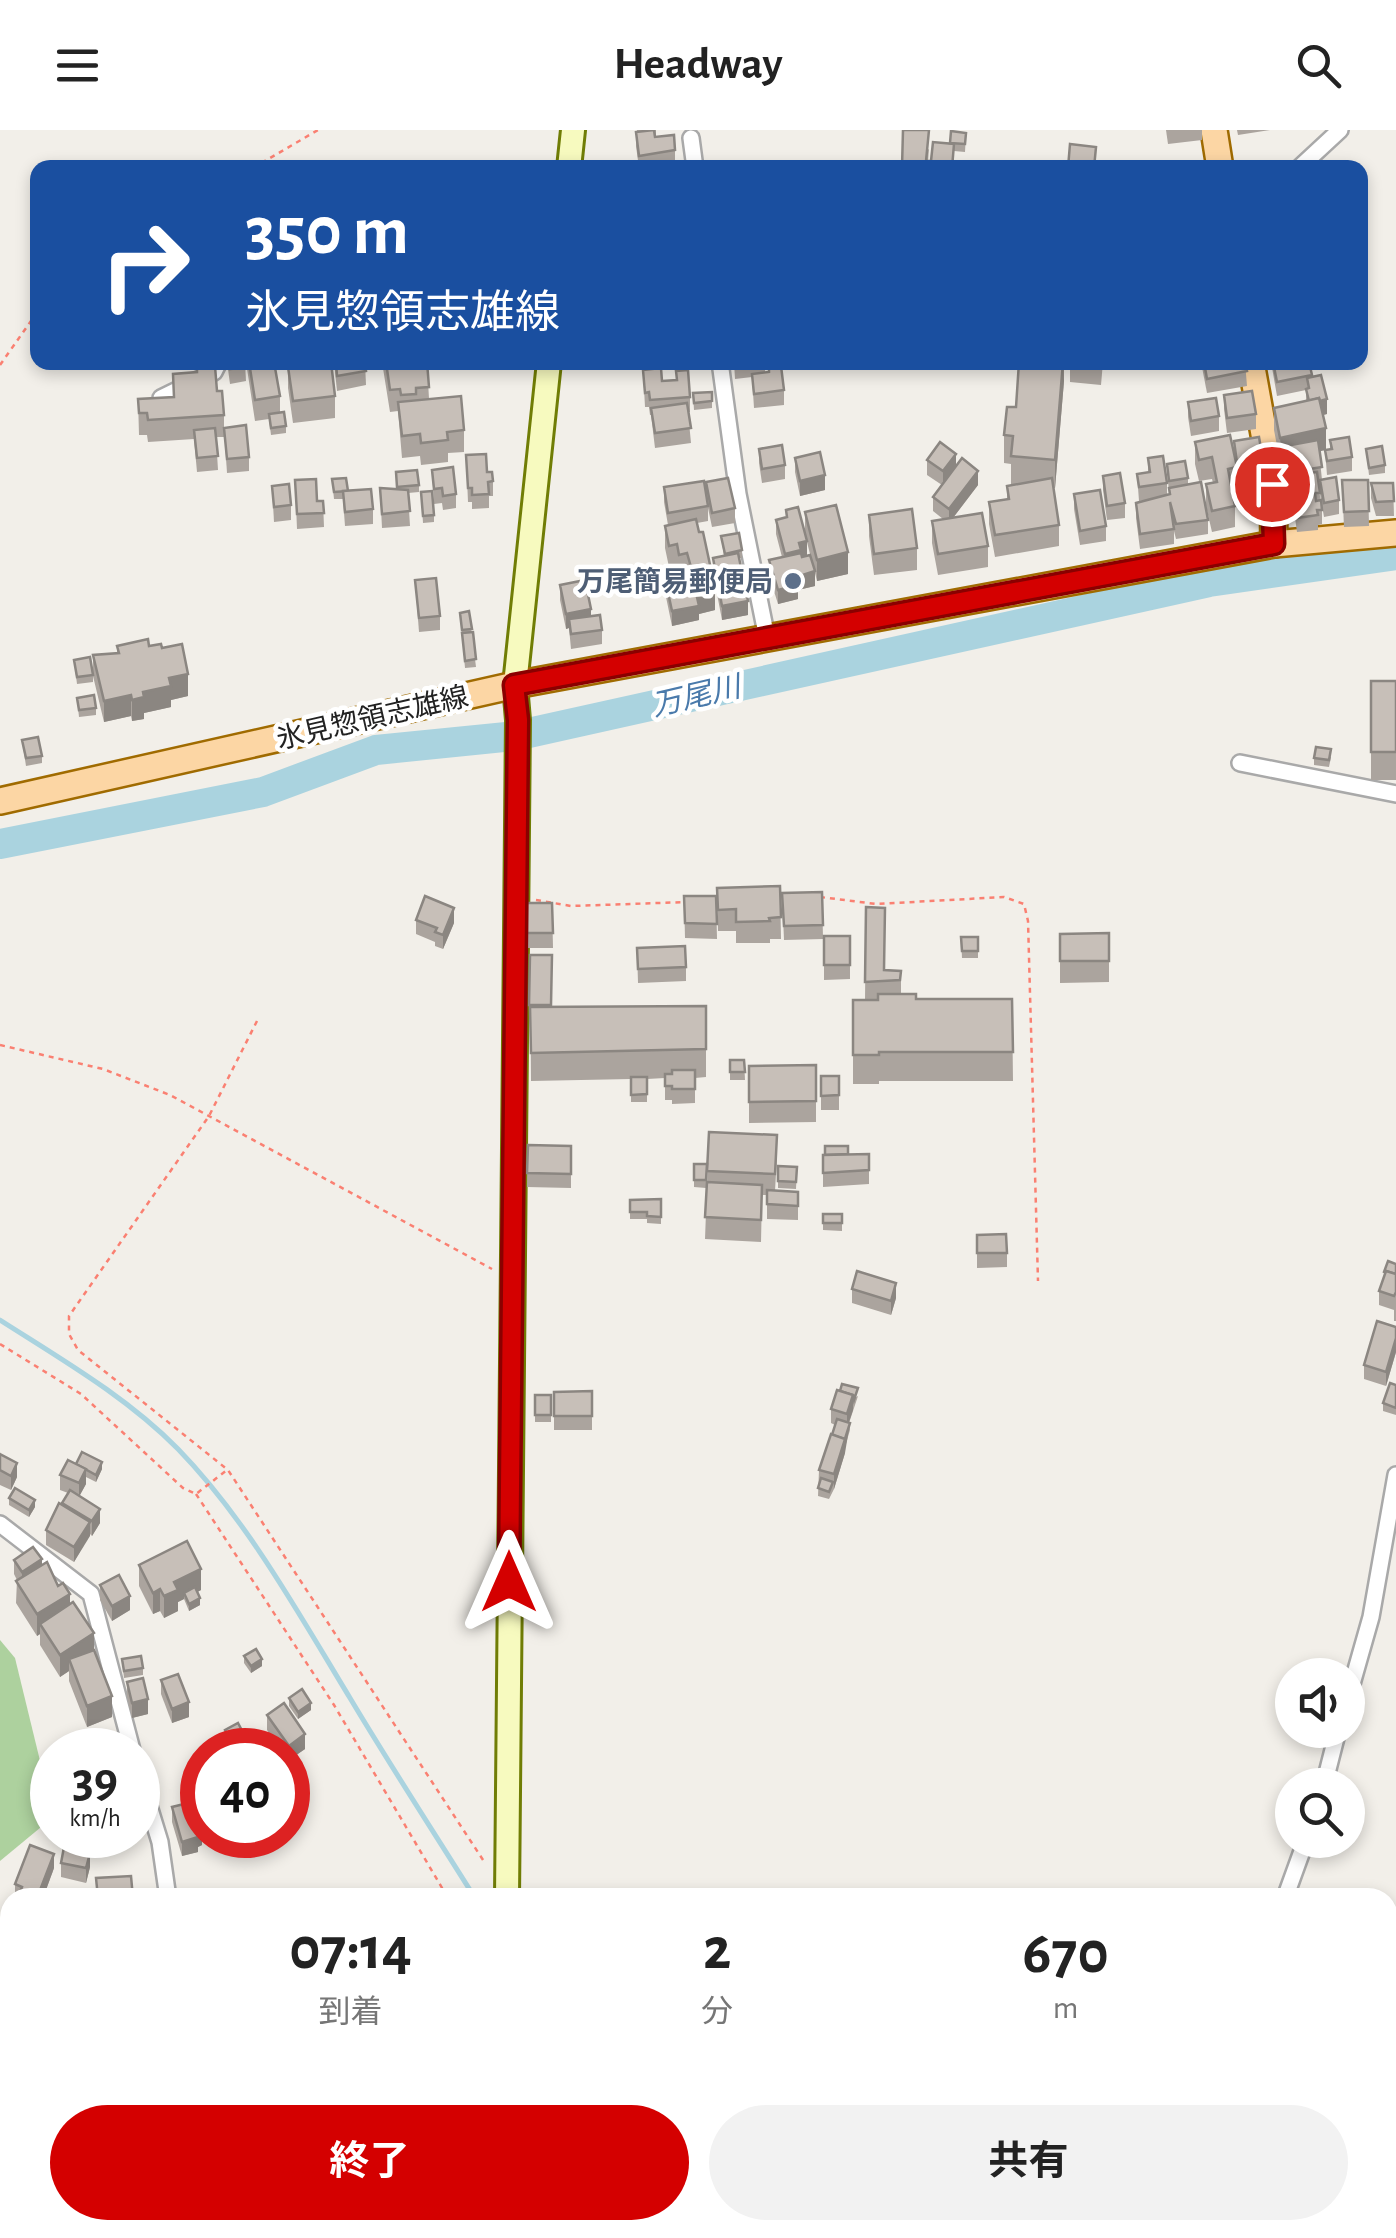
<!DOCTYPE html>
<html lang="ja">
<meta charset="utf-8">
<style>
body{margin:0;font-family:"Alegreya Sans","Noto Sans JP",sans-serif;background:#f2f2f2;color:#222;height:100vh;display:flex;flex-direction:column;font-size:38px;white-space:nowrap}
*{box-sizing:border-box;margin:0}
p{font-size:32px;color:#767676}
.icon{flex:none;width:55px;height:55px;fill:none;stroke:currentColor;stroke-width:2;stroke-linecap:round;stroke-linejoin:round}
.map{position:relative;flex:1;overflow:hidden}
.details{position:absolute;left:0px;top:1758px;width:1398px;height:352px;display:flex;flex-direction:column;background:#fff;border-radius:30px 30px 0 0;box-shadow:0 5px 15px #0003}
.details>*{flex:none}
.banner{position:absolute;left:30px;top:30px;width:1338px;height:210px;border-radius:20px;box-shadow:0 5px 15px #0003;background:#1a4fa0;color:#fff;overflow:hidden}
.tools{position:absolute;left:1275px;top:1528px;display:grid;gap:20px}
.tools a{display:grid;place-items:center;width:90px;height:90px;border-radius:50%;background:#fff;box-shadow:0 5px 15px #0003;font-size:50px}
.speed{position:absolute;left:30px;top:1598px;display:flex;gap:20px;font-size:50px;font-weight:700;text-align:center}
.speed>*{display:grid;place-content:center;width:130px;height:130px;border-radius:50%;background:#fff;box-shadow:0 5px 15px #0003;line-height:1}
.speed small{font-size:25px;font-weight:400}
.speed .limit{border:15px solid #d22;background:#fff;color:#111}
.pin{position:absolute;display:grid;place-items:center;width:85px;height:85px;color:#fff;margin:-42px;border:5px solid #fff;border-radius:50%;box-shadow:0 2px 10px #0007}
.me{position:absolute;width:110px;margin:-55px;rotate:0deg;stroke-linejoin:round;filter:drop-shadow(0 0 8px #0008)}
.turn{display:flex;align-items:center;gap:35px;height:210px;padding:0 50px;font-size:45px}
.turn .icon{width:130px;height:130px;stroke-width:2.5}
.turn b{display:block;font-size:70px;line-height:85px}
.eta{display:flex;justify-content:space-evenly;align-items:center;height:170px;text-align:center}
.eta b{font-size:60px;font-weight:700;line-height:70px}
.action{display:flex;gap:20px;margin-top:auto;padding:20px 50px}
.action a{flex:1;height:115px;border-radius:60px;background:#d40000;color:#fff;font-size:40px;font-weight:700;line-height:115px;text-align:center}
.action a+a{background:#f2f2f2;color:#222}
header{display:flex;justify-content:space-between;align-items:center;height:130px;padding:0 50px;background:#fff;font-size:45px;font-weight:700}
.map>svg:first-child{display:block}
.forest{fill:#add19e}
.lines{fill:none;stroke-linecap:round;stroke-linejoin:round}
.stream{stroke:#aad3df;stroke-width:5}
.river{stroke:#aad3df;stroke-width:30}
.street-casing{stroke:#a9a9a9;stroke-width:20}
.secondary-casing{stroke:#707d05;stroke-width:28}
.primary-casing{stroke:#a06b00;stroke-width:30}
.path{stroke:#fa8072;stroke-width:2.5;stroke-dasharray:5 5;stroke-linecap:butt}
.street{stroke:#fff;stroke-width:15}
.secondary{stroke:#f7fabf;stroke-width:22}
.primary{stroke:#fcd6a4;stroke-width:25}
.wall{fill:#aba49e}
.shaded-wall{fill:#8b8681}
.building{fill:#c7bfb8;stroke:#8b8681;stroke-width:2.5}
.route-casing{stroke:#8a0000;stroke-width:25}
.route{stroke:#d40000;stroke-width:18}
.service-dot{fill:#5c6f8a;stroke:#fff;stroke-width:4}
.labels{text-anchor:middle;stroke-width:9;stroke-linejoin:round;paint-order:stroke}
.service-label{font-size:28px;font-weight:bold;fill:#4e5e75;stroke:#fff;text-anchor:end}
.street-label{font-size:28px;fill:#222;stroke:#fff}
.water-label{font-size:30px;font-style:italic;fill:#4a7aab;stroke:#fff}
</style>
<header><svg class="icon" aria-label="menu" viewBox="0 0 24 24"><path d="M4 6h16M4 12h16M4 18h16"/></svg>Headway<svg class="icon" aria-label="search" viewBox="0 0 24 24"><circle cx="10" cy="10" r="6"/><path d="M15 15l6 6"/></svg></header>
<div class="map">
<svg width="1396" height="2108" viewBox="0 0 1396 2108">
<rect width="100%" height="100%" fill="#f2efe9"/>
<!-- forest -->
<g class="forest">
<path d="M0,1510L15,1528L52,1680V1688L0,1731Z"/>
<path d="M1388,1903L1396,1909V2108H1259L1245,2100H1388Z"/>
</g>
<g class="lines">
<!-- stream -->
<g class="stream">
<path d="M0,1190C61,1229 127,1267 178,1319C247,1390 299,1484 350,1568C390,1635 433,1701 475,1768"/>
<path d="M684,2100L689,2108"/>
</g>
<!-- river -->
<path class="river" d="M0,714L263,662L376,620L515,606L1209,452L1396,425"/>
<defs>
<g id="street">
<path d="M691,8L695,38"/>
<path d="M1299,38L1340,0"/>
<path d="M720,232L738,364L767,508"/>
<path d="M161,268L214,242L219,232"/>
<path d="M1240,633L1396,664"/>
<path d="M0,1394L91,1464L132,1620"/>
<path d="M1348,1568L1371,1487L1396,1345"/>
<path d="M138,1640L160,1712L168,1768"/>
<path d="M1324,1655L1338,1600"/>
<path d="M1285,1768L1306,1710"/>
<path d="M336,2100L346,2108"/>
<path d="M1049,2100L1068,2108"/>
<path d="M937,2108L955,2100"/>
</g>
<g id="secondary">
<path d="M569,38L573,0"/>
<path d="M507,1768L518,590L515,555L549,232"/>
<path d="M506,2108V2100"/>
</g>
<g id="primary">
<path d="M1214,0L1220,38"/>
<path d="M1251,232L1273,354L1274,414"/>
<path d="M0,671L515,555L1274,414L1396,403"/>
</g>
</defs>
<!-- street casing -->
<use href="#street" class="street-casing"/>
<!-- secondary casing -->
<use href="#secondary" class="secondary-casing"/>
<!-- primary casing -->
<use href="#primary" class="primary-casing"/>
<!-- path -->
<g class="path">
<path d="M253,38L318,0"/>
<path d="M0,235L38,181"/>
<path d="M820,767L876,774L1004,767L1024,774L1028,791L1038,1151"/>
<path d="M536,770L571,776L688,772"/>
<path d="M257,891L209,986L69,1186V1204L78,1220L228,1340L485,1733"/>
<path d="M0,915L103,939L170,965L492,1139"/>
<path d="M0,1214L81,1264L183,1358L196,1364L227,1340"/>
<path d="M196,1364L334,1575L448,1768"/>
<path d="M0,2054L10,2052"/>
<path d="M708,2100L713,2108"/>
<path d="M263,2108L267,2100"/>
</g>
<!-- street -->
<use href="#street" class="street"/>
<!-- secondary -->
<use href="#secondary" class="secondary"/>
<!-- primary -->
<use href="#primary" class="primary"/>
</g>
<!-- wall -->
<g class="wall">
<path d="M637,0H656V7L675,20V34L664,36L680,38H639L636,16Z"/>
<path d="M1166,0H1202V10L1168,14Z"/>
<path d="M1237,0H1270L1238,5Z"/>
<path d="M966,3L965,22L954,21V38H902L929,19L928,31H931L950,14Z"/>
<path d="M227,232H245L246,251L230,254Z"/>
<path d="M246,232H274L280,266V283L286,296V303L271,305L269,289L255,291Z"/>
<path d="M334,232H365L366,255L337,261Z"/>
<path d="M382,232H427L429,269L464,300V322L448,323V332L421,335L420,326L402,328L398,281L390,282Z"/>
<path d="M734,232H765V242L784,260V275L754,278L752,247L735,249Z"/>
<path d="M1064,232V251L1055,358H1053L1059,395V416L995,427L989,394V372L1007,369V356L1011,355V334L1004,333V305Z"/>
<path d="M1070,232H1103L1101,255L1070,252Z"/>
<path d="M1201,232H1245L1247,256L1207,263Z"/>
<path d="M1271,232H1309L1312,247L1327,284L1323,285L1319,321L1322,350L1339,370V384L1324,387L1320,364V351L1318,352L1322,380V394L1318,395V400L1297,402L1294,381H1289L1286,357L1285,358L1274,300V278L1306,271V260L1277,266Z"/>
<path d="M288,237L335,266V288L293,293L288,258Z"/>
<path d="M643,240L690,267V282H688L691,313L655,318L651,285H650L649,277H645Z"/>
<path d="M173,244L217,261L224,285V307H216L218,340L197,342L194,309L148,312L147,305H139L138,269L173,267Z"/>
<path d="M712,262V278L694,280L693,263Z"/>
<path d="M1224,265L1256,284V299L1227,303L1224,279Z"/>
<path d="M1188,272L1219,286V301L1191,306L1188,287Z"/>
<path d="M224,298L249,327V341L227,343Z"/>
<path d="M1330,310L1352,327V341L1327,345L1325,320L1330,319Z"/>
<path d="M1234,311L1264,336V351L1238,355L1237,345V359L1232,360L1235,376V397L1212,402L1206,376V354L1213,353L1212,349L1199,351L1195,334V312L1234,322Z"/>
<path d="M759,319L785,335V349L762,353L759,333Z"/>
<path d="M1366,319L1385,335V343L1369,345Z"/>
<path d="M466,325L487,342L493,351V366H489V378L472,379V372H468Z"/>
<path d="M795,328L825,360L800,366L795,342Z"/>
<path d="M1148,328L1167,353V365H1169L1167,334L1188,348V355L1208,390V404L1176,409L1174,401V414L1140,419L1136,388V373L1148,370L1139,371L1137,344L1148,342Z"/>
<path d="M927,330L956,337L978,355L953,388L988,416V437L938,445L932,413V391L943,389L933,381V367L942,355L927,345Z"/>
<path d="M432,340L456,364V378L443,380L442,373L434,374Z"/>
<path d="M396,342L419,355V362L408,363L410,396L382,398L380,358L397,359Z"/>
<path d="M1103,346L1125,373V388L1107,390L1103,360Z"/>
<path d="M332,349L373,379V394L345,396L343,369H334Z"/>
<path d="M295,350L317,371H323L324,397L297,399Z"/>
<path d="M1342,350H1368L1369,396L1344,397Z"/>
<path d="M706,352L735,378V393L712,397L708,378V391L697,393L715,480L699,484V490L672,496L666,467V453L685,456L690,454L687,445L679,446L677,436L669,437L665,418V396L668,395L664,372V357L706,363Z"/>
<path d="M1371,353H1393L1394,386H1376L1371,368Z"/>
<path d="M272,356L291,375V390L274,392Z"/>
<path d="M421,362L434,385V392L423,393Z"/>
<path d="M1074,364L1106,396V411L1080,415L1074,379Z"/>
<path d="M786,380L807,426L811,428L805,404V382L848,444L817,451L815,443V456L798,460V469L778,474L769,445V430L782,427L776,404V390L786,387Z"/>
<path d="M869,385L917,418V440L874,445L869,406Z"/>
<path d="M721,406L742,420V428H739L748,485L722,490L713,443V428L724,426Z"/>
<path d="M415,450L440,486V500L419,502Z"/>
<path d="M560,455L591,486L602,500V514L571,519L569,498L566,499L560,470Z"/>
<path d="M469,481L476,537L465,538L460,483Z"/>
<path d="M117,516H149L162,518L188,566L171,570V577L144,583V589L132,591L131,586L104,592L93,546V525L117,523Z"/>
<path d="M74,530L93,545V552L77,554Z"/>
<rect x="1371" y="551" width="25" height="99"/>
<path d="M77,568L96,578V585L79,587Z"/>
<path d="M22,610L42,626V633L26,636Z"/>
<path d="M1331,627L1329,637L1314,635V628Z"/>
<path d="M780,756L781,809H770V813H736V801H718L717,758Z"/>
<path d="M822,762L823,809L784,810L782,763Z"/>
<path d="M684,766H716L717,809L685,808Z"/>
<path d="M527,773H552L553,818H527Z"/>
<path d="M866,777L885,840L901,841V864L916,869H1012L1013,951H879V954H853V870H865Z"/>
<path d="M416,790L454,793L443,819L435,816V812L416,804Z"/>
<path d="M1109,803V852L1060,853V804Z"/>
<path d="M824,806H850V849L824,850Z"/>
<path d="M961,807H978V828H962Z"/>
<path d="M637,818L686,837V851L638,853Z"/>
<path d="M530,825L552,877L706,876V947L695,948V973L672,974V970H665V948L647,949V972H631V949L531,951Z"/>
<path d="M730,930H744L745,950H730Z"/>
<path d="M816,935V992L749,993V936Z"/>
<rect x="821" y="946" width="18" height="34"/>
<path d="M709,1002L777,1026L775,1061L798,1062V1090L767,1089V1065H762L761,1112L705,1109Z"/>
<path d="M528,1015L571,1016V1058L527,1057Z"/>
<path d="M869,1024V1054L823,1057V1025Z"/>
<path d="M694,1034H707L706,1058L694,1057Z"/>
<path d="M778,1036L797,1037L796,1059L778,1058Z"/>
<path d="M661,1069V1094L647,1093V1089H630V1070Z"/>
<path d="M823,1084H842V1101L823,1100Z"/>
<path d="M977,1105L1007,1123V1137L977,1138Z"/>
<path d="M1396,1134V1191H1394V1180L1379,1175V1161L1384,1148V1142Z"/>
<path d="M852,1159L896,1168L891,1185L852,1173Z"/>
<path d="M1396,1197V1222L1386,1256L1364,1249V1235Z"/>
<path d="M1396,1255V1285L1383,1281V1273Z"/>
<path d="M592,1261V1300H554V1262Z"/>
<rect x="535" y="1265" width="16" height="27"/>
<path d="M858,1266L849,1293L850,1300L845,1317V1323L834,1359L829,1369L818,1366L819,1340L835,1295L831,1293V1279Z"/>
<path d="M0,1324L17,1347L11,1360L0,1355Z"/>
<path d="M76,1334L102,1339L96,1352L86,1347V1354L79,1366L100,1393L92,1406L90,1404L74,1432L46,1415V1400L62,1375L68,1363L60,1360V1345Z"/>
<path d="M9,1368L35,1377L29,1387L9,1375Z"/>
<path d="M14,1430L42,1435L58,1456L94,1520L112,1587L87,1597L69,1551V1541L60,1547L40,1515V1504L37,1506L16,1473L17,1450L14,1444Z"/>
<path d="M139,1435L201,1460L197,1462L200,1475L189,1481L184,1469L178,1472V1481L164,1488L160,1481L153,1484L139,1456Z"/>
<path d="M100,1455L130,1480L112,1491L100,1470Z"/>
<path d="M244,1526L262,1536L251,1543L244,1533Z"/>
<path d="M122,1529L143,1538V1545L124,1548Z"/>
<path d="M161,1550L189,1587L172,1593L161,1564Z"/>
<path d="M127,1552L148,1584L132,1588L127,1566Z"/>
<path d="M289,1568L311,1580L298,1589L289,1576Z"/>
<path d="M267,1585L305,1619L289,1630L288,1620H281L267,1600Z"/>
<path d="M225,1600L246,1616L239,1619L237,1615L230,1618L225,1607Z"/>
<path d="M202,1650V1686L192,1668V1654Z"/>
<path d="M172,1677L202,1715L198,1717V1722L182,1726L172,1692Z"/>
<path d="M61,1733L90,1737L86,1753L61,1747Z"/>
<path d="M54,1738L43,1768H15V1754Z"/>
<path d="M349,2100H365L358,2108Z"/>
<path d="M834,2100H860L861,2108H840L834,2104Z"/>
<path d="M862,2100H883L876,2108H872Z"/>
</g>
<!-- shaded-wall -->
<g class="shaded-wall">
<path d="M1063,232L1064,251L1055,358V330Z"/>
<path d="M1327,269V284L1310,288V274Z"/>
<path d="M1326,298V320L1282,329L1280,308Z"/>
<path d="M956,324V338L943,356V341Z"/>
<path d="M978,341V355L949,393V379Z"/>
<path d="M825,345V360L800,366V351Z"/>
<path d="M807,411V426L785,439V424L799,413Z"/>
<path d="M848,422V444L817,451V430Z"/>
<path d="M815,441V456L798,460V469L778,474V460L796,447Z"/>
<path d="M715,458V480L699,484V490L672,496V481L698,476V462Z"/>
<path d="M748,471V485L722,490V476Z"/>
<path d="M591,479V493L569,489V498L566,499V484Z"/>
<path d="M188,544V566L171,570V577L144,583V589L132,591V570L169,548Z"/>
<path d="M131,565V586L104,592V571Z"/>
<path d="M454,778V793L443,819V805Z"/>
<path d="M896,1153V1168L891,1185V1171Z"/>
<path d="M1396,1208V1222L1386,1256V1242Z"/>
<path d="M853,1265V1280L847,1298V1284Z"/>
<path d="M850,1293L845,1323L834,1359V1344Z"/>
<path d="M102,1332V1339L96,1352V1345Z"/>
<path d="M17,1333V1347L11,1360V1346Z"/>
<path d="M86,1339V1354L79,1367V1353Z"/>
<path d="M35,1370V1377L29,1387V1380Z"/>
<path d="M100,1379V1393L92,1406V1391Z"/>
<path d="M90,1392V1406L74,1432V1417Z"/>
<path d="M42,1429V1444L22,1457V1442Z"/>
<path d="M201,1439V1460L186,1468L184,1463V1469L178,1472V1481L164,1488V1466L174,1452Z"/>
<path d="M160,1459V1481L153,1484V1463Z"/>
<path d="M70,1464V1486L40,1494V1504L37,1506V1484Z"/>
<path d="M130,1466V1480L112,1491V1476Z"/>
<path d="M200,1468V1475L189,1481V1474Z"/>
<path d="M94,1503V1525L69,1529V1541L60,1547V1525Z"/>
<path d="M262,1529V1536L251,1543V1536Z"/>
<path d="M112,1566V1587L87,1597V1576Z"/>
<path d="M148,1569V1584L132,1588V1573Z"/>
<path d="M189,1572V1587L172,1593V1579Z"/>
<path d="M311,1573V1580L298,1589V1582Z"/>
<path d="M305,1604V1619L289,1630V1616Z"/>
<path d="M237,1607V1615L230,1618V1611Z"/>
<path d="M246,1608V1616L239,1619V1612Z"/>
<path d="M202,1701V1715L198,1717V1722L182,1726V1712L196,1702Z"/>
<path d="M90,1723V1737L86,1753V1738Z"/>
<path d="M54,1724V1738L43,1768H37Z"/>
<path d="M445,2100H449V2108H437Z"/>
<path d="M874,2100H883L876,2108H874Z"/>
</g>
<!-- building -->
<g class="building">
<path d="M654,0L655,7L674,5L675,20L639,26L636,2Z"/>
<path d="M903,0H929L926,31H931L933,12L954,14L952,38L902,37Z"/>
<path d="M951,1L966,3L965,14L950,13Z"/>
<path d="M1070,14L1096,17L1094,38H1068Z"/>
<path d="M748,34V37L758,38H731L730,36Z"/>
<path d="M679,35L680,38H652Z"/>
<path d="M229,232H245L246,237L230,239Z"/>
<path d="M249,232H274L280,266L255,270Z"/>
<path d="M322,232H331L335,266L293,271L288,237Z"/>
<path d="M336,232H365L366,241L337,246Z"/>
<path d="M386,232H427L429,257L416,258V264L401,265L400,259L390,260Z"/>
<path d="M1019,232H1063L1055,330L1011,326L1013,306L1004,305L1007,277H1016Z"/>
<path d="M1204,232H1245L1247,241L1207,249Z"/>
<path d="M1273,232H1309L1312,245L1277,252Z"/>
<path d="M215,236L217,261H222L224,285L148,290L147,283H139L138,269L174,267L173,244L197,242V237Z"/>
<path d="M781,236L784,260L754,264L752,244L769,242V238Z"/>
<path d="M661,238L662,251L677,250L676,241L688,240L690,267L650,270L649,262L645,263L643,240Z"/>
<path d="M1321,245L1327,269L1320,271L1319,268L1309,271L1306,259L1309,258L1307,248Z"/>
<path d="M1252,261L1256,284L1227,288L1224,265Z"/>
<path d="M712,262V271L694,273L693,263Z"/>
<path d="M461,266L464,300L447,302L448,310L421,313L420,304L402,306L398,272Z"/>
<path d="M1216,268L1219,286L1191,291L1188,272Z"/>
<path d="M1319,268L1326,298L1280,308L1274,278Z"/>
<path d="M687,273L691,298L655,303L651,278Z"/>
<path d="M284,282L286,296L271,298L269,284Z"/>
<path d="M246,295L249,327L227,329L224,298Z"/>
<path d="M215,298L218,326L197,328L194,300Z"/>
<path d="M1230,305L1237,337L1228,339L1235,376L1212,381L1206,354L1217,352L1212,327L1199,330L1195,312Z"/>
<path d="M1259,307L1264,336L1238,340L1234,311Z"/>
<path d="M1349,307L1352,327L1327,331L1325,320L1332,319L1330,310Z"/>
<path d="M1318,310L1322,337L1285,343L1280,317Z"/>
<path d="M940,312L956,324L943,341L927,330Z"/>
<path d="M782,315L785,335L762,339L759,319Z"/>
<path d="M1382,316L1385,335L1369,338L1366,319Z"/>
<path d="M820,322L825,345L800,351L795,328Z"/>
<path d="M486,324L487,342H492L493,351L488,352L489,364L472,365V358H468L466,325Z"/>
<path d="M1163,326L1167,353L1139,357L1137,344L1150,342L1148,328Z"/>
<path d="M962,328L978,341L949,379L933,367Z"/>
<path d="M1185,331L1188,348L1169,351L1167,334Z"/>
<path d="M453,337L456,364L443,366L442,358L434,359L432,340Z"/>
<path d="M417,340L419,355L397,357L396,342Z"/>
<path d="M1317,342L1320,363H1315L1316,371L1321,370L1322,380H1317L1318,385L1297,388L1294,366L1289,367L1286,346Z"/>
<path d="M1120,343L1125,373L1107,376L1103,346Z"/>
<path d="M1336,347L1339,370L1324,373L1320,350Z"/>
<path d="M346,348L348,361L334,362L332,349Z"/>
<path d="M728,348L735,378L712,383L706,352Z"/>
<path d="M1052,348L1059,395L995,405L989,372L1009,369L1007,356Z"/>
<path d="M316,349L317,371H323L324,383L297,384L295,350Z"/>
<path d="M1342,350H1368L1369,381L1344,382Z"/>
<path d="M704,351L708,376L668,383L664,357Z"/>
<path d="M1201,352L1208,390L1176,394L1170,372L1174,399L1140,404L1136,373L1170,364L1169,358Z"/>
<path d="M1371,353H1393L1394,371L1376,372Z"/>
<path d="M289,354L291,375L274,377L272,356Z"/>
<path d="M380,358L408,360L410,381L382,384Z"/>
<path d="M371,359L373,379L345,382L343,361Z"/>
<path d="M1100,360L1106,396L1080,401L1074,364Z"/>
<path d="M432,361L434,385L423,386L421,362Z"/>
<path d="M836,375L848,422L817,430L805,382Z"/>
<path d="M798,377L807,411L799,413L801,420L785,424L776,390L787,387L786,380Z"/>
<path d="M912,379L917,418L874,424L869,385Z"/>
<path d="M982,383L988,416L938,424L932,391Z"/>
<path d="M696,389L699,402H703L715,458L698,462L687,423L679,425L677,414L669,416L665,396Z"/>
<path d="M739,403L742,420L725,424L721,406Z"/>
<path d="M738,423L748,471L722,476L713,428Z"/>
<path d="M801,423L802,427L810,425L815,441L796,447L798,455L778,460L769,430Z"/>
<path d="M436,448L440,486L419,488L415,450Z"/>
<path d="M683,449L685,456L694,454L699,476L672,481L666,453Z"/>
<path d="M585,450L591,479L566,484L560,455Z"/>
<path d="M469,481L472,499L462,500L460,483Z"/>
<path d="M600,485L602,500L571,504L569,489Z"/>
<path d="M473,502L476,529L465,531L462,503Z"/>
<path d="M148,509L149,516L161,514L162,518L182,514L188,544L169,548L171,556L143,562L144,567L132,570L131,565L104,571L93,525L119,523L117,516Z"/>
<path d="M90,527L93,545L77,547L74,530Z"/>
<rect x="1371" y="551" width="25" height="71"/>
<path d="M94,565L96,578L79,580L77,568Z"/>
<path d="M38,607L42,626L26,628L22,610Z"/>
<path d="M1316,617L1331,619L1329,630L1314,628Z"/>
<path d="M780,756L781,787L769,788L770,791L736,792V779L718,780L717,758Z"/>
<path d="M822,762L823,795L784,796L782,763Z"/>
<path d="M425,766L454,778L443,805L435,802L437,798L416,790Z"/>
<path d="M684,766H716L717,794L685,793Z"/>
<path d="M527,773H552L553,803H527Z"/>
<path d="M866,777L885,778L884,840L901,841L900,850L865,852Z"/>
<path d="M1109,803V831H1060V804Z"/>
<rect x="824" y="806" width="26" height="29"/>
<path d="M961,807H978V821H962Z"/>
<path d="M685,816L686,837L638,839L637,818Z"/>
<path d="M530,825H552L551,875H529Z"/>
<path d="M878,864H916V869H1012L1013,922H879V925H853V870H878Z"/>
<path d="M706,876V919L531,923L530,877Z"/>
<path d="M730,930H744L745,942H730Z"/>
<path d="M816,935V971L749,972V936Z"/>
<path d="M672,940H695V959H672V956H665V944H672Z"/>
<path d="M821,946H839V965L821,966Z"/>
<path d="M631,947H647V964L631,965Z"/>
<path d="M709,1002L777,1005L775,1044L707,1041Z"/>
<path d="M528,1015L571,1016V1044L527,1043Z"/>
<path d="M825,1016H848V1024L825,1025Z"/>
<path d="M869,1024V1040L823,1043V1025Z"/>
<path d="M694,1034H707L706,1050H694Z"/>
<path d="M778,1036L797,1037L796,1052L778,1051Z"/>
<path d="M707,1052L762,1055L761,1090L705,1087Z"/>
<path d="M767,1060L798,1062V1076L767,1074Z"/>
<path d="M661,1069V1087L647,1086V1082H630V1070Z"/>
<rect x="823" y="1084" width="19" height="9"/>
<path d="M1006,1104L1007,1123H977V1105Z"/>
<path d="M1388,1131L1396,1134V1144L1386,1141V1143L1384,1142Z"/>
<path d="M857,1141L896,1153L891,1171L852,1159Z"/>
<path d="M1386,1141L1396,1144V1162L1394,1166L1379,1161Z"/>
<path d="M1377,1191L1396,1197V1208L1386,1242L1364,1235Z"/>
<path d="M1390,1253L1396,1255V1278L1383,1273Z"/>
<path d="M842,1254L858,1258L854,1270L853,1265L840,1261Z"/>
<path d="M837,1260L853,1265L847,1284L831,1279Z"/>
<path d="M592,1261V1286H554V1262Z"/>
<rect x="535" y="1265" width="16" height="20"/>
<path d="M837,1289L850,1293L844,1312L845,1309L832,1305Z"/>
<path d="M831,1304L845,1309L834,1344L819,1340Z"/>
<path d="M82,1322L102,1332L96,1345L76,1334Z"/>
<path d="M0,1324L17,1333L11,1346L0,1340Z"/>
<path d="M68,1330L86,1339L79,1353L60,1345Z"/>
<path d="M821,1348L833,1352L829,1362L818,1358Z"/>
<path d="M15,1358L35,1370L29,1380L9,1368Z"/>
<path d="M70,1360L100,1379L92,1391L62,1373Z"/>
<path d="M59,1373L90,1392L74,1417L46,1400Z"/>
<path d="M187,1411L201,1439L174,1452L178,1460L164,1466L160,1459L153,1463L139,1435Z"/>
<path d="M33,1417L42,1429L22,1442L14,1430Z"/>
<path d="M47,1432L58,1456L63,1453L70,1464L37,1484L16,1451Z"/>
<path d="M119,1445L130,1466L112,1476L100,1455Z"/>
<path d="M195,1457L200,1468L189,1474L184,1463Z"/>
<path d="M73,1472L94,1503L60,1525L40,1494Z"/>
<path d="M256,1519L262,1529L251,1536L244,1526Z"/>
<path d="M94,1520L112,1566L87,1576L69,1529Z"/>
<path d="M141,1526L143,1538L124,1541L122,1529Z"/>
<path d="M178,1544L189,1572L172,1579L161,1550Z"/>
<path d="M143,1548L148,1569L132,1573L127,1552Z"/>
<path d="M302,1559L311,1573L298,1582L289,1568Z"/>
<path d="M284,1573L305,1604L289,1616L267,1585Z"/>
<path d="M238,1593L246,1608L239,1612L237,1607L230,1611L225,1600Z"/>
<path d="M202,1650V1672L192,1654Z"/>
<path d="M184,1674L185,1679L195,1676L202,1701L196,1702L198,1707L182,1712L172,1677Z"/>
<path d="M30,1715L54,1724L37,1768L20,1762L22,1757L15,1754Z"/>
<path d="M64,1717L90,1723L86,1738L61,1733Z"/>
<path d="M131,1746L133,1768H98L96,1748Z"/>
<path d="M1305,1760L1317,1765L1316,1768H1302Z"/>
<path d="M51,1762L69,1768H49Z"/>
<path d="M919,1762L929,1768H916Z"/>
<path d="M318,2100H335L344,2108H311Z"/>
<path d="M370,2100H390V2101L384,2108H375Z"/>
<path d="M430,2100H445L437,2108H422Z"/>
<path d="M839,2100H860L861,2101L855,2108H849Z"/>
<path d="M1002,2100H1038L1047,2108H994Z"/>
<path d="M1210,2100H1227L1236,2108H1205Z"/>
</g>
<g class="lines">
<defs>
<path id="route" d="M509,1452L518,590L514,555L1274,414L1272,354"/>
</defs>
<!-- route casing -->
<use href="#route" class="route-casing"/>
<!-- route -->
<use href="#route" class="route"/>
</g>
<!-- markers -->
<circle class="service-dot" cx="793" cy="451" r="10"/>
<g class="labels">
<!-- service labels -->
<g class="service-label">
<text x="773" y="461">万尾簡易郵便局</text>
</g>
<!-- street labels -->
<g class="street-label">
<text transform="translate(372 587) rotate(-13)" y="10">氷見惣領志雄線</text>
</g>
<!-- water labels -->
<g class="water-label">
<text transform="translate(696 566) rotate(-13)" y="10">万尾川</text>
</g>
</g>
</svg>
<div class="tools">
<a><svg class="icon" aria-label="sound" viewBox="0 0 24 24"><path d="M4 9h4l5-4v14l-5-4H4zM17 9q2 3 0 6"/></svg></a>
<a><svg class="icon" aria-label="search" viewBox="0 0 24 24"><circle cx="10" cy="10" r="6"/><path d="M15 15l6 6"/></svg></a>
</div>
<div class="speed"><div>39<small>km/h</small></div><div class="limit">40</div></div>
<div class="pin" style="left:1272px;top:354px;background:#d93025"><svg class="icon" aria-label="arrive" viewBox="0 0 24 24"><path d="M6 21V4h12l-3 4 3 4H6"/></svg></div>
<svg class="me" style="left:509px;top:1452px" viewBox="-20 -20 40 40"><path d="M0-17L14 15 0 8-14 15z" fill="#d40000" stroke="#fff" stroke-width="4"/></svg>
<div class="banner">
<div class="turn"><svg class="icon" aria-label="right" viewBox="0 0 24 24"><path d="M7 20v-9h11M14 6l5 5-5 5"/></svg><div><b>350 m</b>氷見惣領志雄線</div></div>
</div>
<section class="details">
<div class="eta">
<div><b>07:14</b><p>到着</p></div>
<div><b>2</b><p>分</p></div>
<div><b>670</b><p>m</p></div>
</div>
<div class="action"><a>終了</a><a>共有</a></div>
</section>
</div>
